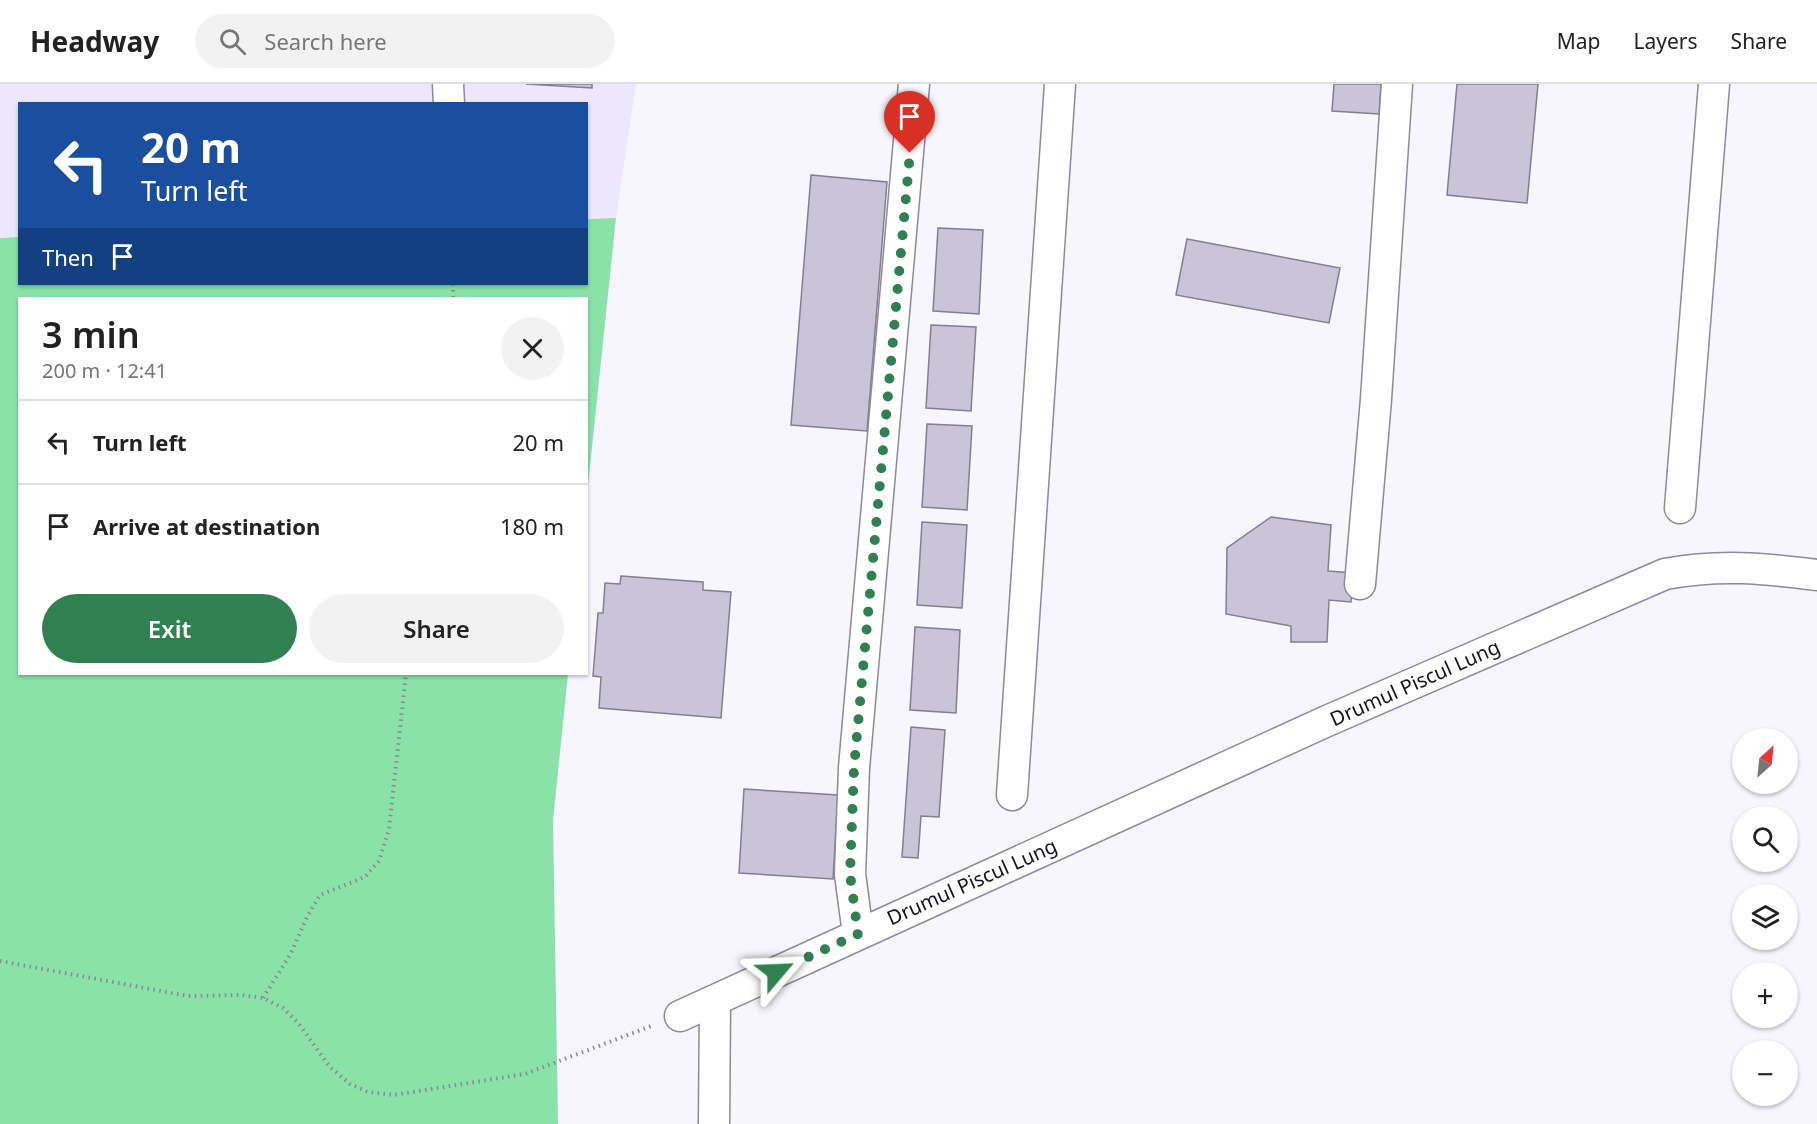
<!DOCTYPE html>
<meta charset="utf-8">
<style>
body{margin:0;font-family:"Noto Sans",sans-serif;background:#f2f2f2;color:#222;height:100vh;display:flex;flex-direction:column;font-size:22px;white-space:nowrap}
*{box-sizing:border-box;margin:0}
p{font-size:20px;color:#767676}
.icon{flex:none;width:33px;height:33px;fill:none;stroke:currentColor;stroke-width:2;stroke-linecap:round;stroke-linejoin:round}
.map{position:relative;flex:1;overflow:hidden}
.details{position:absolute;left:18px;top:213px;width:570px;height:378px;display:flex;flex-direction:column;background:#fff;border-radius:0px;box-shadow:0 2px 4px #0004}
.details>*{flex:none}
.top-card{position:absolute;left:18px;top:18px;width:570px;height:183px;border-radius:0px;box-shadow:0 2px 4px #0004;background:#1a4fa0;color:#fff;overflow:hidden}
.needle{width:39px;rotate:27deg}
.tools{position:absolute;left:1732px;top:644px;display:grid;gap:12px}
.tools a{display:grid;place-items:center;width:66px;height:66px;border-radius:50%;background:#fff;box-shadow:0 2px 4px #0004;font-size:30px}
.pin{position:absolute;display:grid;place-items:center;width:51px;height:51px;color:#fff;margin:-62px -26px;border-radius:50% 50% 50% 0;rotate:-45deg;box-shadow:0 0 6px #0007}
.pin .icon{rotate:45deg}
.me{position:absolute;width:66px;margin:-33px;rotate:64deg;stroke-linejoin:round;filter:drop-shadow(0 0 4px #0008)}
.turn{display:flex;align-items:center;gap:21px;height:126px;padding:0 24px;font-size:27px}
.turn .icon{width:78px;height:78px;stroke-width:2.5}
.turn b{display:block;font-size:42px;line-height:51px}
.then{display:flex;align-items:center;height:57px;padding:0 24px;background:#0003;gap:12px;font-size:22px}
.round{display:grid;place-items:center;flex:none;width:63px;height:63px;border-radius:32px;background:#f2f2f2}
.summary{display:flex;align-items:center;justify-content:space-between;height:102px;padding:0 24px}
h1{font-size:36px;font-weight:600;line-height:45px}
.action{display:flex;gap:12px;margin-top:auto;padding:12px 24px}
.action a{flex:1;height:69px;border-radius:36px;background:#308051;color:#fff;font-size:24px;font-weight:600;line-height:69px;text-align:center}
.action a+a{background:#f2f2f2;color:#222}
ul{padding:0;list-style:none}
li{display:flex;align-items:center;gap:18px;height:84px;padding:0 24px;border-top:2px solid #e0e0e0}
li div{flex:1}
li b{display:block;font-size:22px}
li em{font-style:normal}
header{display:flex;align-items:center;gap:36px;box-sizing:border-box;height:84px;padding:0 30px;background:#fff;border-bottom:2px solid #e0e0e0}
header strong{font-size:28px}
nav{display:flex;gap:33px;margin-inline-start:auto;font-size:21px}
.search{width:420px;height:54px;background:#f2f2f2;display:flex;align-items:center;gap:15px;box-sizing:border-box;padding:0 21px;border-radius:33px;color:#767676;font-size:22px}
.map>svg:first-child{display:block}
.built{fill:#ede7fe}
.green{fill:#8ae2a9}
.building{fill:#c9c4d8;stroke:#837e91;stroke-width:1.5}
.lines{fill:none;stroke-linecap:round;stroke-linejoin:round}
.minor-casing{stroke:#8e899c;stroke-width:33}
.path{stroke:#8b8990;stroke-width:4;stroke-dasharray:1.5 4.5;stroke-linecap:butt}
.minor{stroke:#fff;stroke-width:30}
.route{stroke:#308051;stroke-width:10;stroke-dasharray:0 18}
.labels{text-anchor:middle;stroke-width:6;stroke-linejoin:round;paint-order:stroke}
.street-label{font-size:20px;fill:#15131a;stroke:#fff}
</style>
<header>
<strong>Headway</strong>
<div class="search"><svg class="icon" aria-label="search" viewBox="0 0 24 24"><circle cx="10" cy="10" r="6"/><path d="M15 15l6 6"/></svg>Search here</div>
<nav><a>Map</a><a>Layers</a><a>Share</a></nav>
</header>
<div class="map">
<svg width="1817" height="1040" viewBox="0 0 1817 1040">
<rect width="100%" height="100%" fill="#f7f5fd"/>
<!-- built -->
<path class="built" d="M0,0H636L616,134L587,135L586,20H20L19,153L0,154Z"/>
<!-- green -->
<path class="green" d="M616,134L587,411L586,214H20V590H568L553,737L558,1040H0V154L19,153L20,200H586L587,135Z"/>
<!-- building -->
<g class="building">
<path d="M526,0H592V4Z"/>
<path d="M1334,0H1381L1379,30L1332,27Z"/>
<path d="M1457,0H1538L1527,119L1447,111Z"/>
<path d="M811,91L887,98L867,347L791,341Z"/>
<path d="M938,144L983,146L979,230L933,227Z"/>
<path d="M1187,155L1340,184L1329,239L1176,211Z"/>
<path d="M931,241L976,243L971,327L926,324Z"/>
<path d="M927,340L972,342L967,426L922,423Z"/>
<path d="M1271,433L1331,441L1328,487L1354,489L1351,518L1329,516L1327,558H1291V542L1226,530L1227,464Z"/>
<path d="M922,438L967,441L962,524L917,521Z"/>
<path d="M621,492L703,498V506L731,508L721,634L599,624L601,593L593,592L598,529H603L605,499L620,500Z"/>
<path d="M915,543L960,546L956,629L910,626Z"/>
<path d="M911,643L945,646L939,733L921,732L918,774L902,773Z"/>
<path d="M744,705L838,711L833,795L739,789Z"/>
</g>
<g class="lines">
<defs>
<g id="minor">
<path d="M448,0L449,20"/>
<path d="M1680,424L1714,0"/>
<path d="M1360,500L1376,315L1397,0"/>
<path d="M1012,711L1060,0"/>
<path d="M858,850L850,790L854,684L914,0"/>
<path d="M680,932L1327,637L1665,490C1720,480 1762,484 1817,491"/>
<path d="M714,1040L715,917"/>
</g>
</defs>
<!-- minor casing -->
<use href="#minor" class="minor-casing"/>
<!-- path -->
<g class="path">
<path d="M453,200V214"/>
<path d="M0,877L188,912L242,911L263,914L283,924L299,940L329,982L350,1000L368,1008L394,1011L525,990L654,941"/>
<path d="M263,914L290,871L308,831L320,811L365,793L379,777L389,745L406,590"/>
</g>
<!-- minor -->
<use href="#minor" class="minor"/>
</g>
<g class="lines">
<!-- route -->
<path class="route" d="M776,888L858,850L850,790L854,684L910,69"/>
</g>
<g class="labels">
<!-- street labels -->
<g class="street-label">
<text transform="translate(1415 599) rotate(-24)" y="7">Drumul Piscul Lung</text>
<text transform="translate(972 798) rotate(-24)" y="7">Drumul Piscul Lung</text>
</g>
</g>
</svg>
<div class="tools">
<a><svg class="needle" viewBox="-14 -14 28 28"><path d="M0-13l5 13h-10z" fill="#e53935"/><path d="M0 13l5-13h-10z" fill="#767676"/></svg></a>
<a><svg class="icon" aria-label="search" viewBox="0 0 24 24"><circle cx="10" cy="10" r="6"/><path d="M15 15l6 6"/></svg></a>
<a><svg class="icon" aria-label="layers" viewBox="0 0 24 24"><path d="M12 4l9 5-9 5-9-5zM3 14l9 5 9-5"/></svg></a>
<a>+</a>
<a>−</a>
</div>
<div class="pin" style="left:910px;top:69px;background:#d93025"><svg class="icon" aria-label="arrive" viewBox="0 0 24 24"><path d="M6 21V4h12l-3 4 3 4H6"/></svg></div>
<svg class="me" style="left:776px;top:888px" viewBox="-20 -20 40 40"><path d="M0-17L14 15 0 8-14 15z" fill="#308051" stroke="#fff" stroke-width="4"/></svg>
<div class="top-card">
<div class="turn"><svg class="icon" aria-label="left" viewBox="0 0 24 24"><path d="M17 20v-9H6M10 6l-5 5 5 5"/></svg><div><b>20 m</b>Turn left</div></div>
<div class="then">Then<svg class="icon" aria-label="arrive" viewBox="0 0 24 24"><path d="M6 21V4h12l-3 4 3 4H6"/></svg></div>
</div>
<section class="details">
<div class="summary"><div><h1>3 min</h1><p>200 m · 12:41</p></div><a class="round"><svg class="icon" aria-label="close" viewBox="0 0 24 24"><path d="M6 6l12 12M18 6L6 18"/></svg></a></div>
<ul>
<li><svg class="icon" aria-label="left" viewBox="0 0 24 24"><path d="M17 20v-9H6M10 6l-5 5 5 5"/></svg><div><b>Turn left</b></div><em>20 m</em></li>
<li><svg class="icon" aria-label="arrive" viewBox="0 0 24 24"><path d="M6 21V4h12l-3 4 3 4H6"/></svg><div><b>Arrive at destination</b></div><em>180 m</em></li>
</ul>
<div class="action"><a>Exit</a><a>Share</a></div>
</section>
</div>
